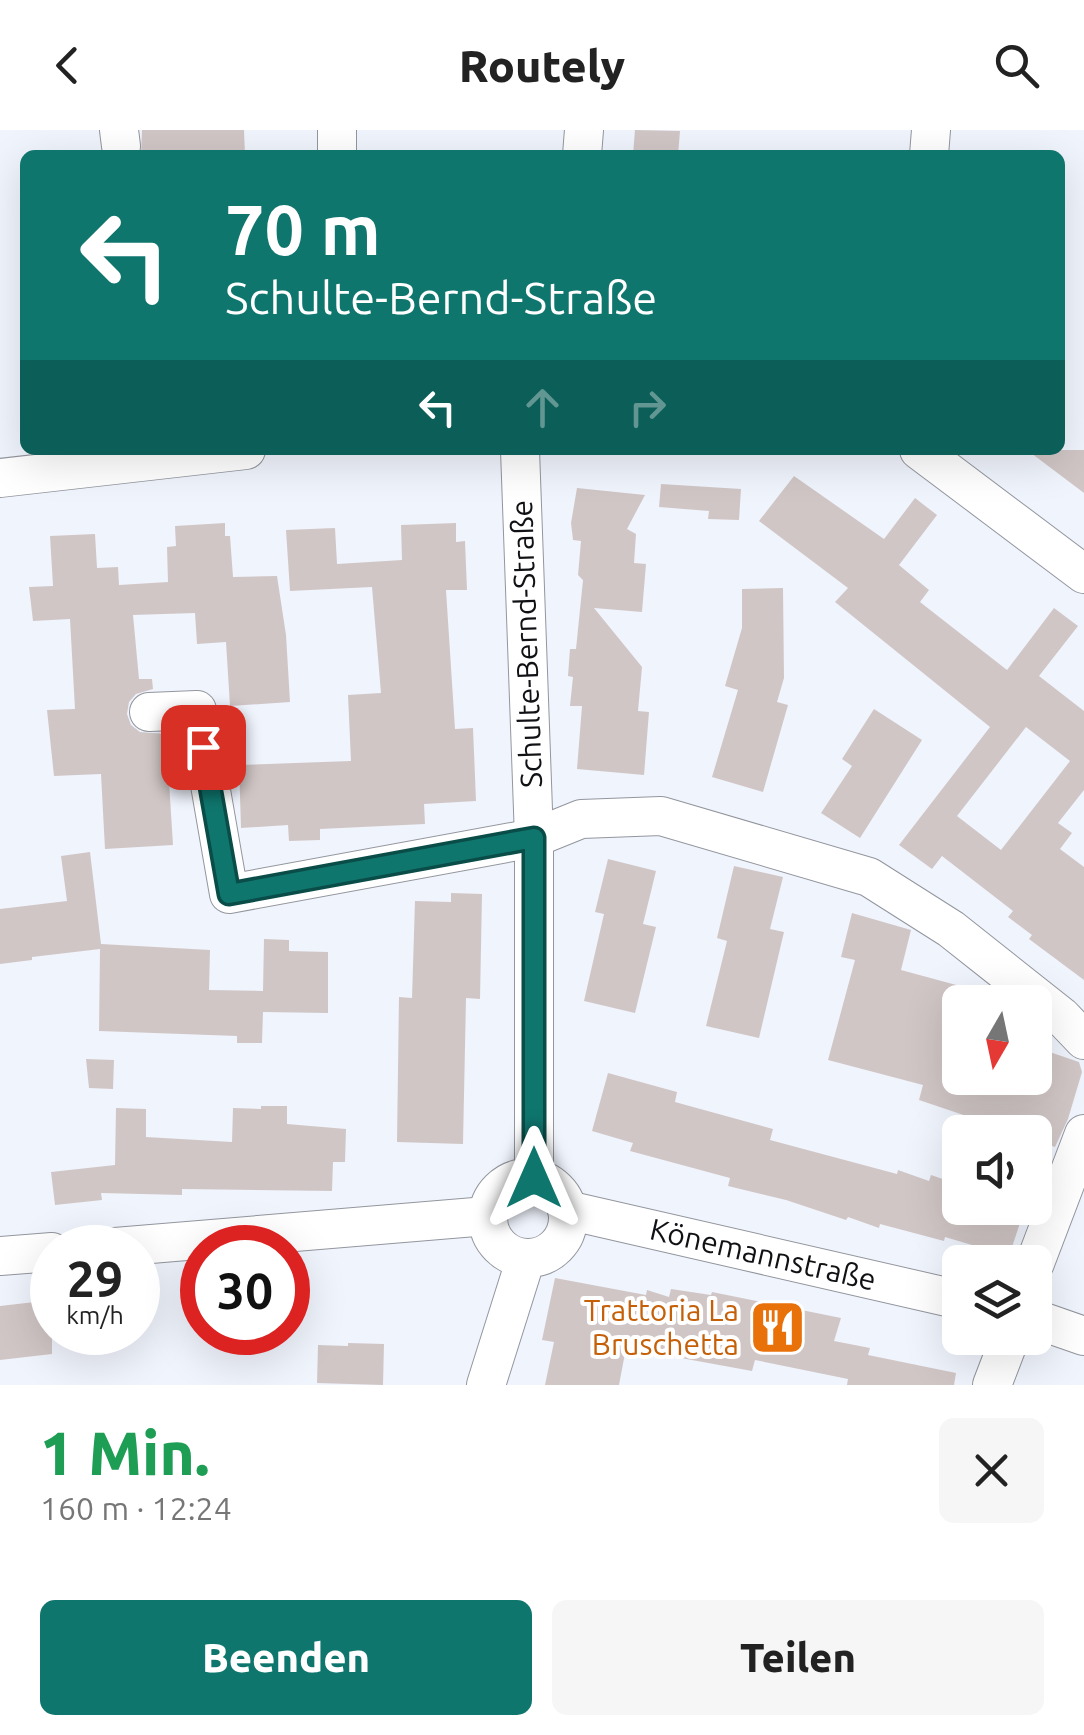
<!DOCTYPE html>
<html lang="de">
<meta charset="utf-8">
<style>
body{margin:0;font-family:Ubuntu,sans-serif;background:#f6f6f6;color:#222;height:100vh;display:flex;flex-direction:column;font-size:38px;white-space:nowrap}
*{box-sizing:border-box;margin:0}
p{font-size:32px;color:#767676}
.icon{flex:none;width:55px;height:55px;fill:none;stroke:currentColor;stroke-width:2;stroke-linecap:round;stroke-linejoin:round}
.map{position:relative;height:1255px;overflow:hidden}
.details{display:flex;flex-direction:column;background:#fff;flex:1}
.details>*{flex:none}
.hud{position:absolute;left:20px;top:20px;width:1045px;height:305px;border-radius:15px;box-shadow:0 10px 40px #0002;background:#0f766e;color:#fff;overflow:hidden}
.needle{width:65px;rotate:189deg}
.buttons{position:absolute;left:942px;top:855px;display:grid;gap:20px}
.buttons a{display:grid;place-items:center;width:110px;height:110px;border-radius:15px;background:#fff;box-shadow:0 10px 40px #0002;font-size:50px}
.speed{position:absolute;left:30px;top:1095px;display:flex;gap:20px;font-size:50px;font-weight:700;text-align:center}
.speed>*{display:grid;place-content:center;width:130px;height:130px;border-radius:50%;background:#fff;box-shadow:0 10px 40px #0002;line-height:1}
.speed small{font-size:25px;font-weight:400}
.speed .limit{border:15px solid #d22;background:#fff;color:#111}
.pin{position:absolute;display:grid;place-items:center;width:85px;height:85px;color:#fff;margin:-42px;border-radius:20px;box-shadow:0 5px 15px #0006}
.me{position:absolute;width:110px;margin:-55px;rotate:0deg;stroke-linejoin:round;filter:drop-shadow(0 0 8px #0008)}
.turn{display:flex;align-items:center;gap:35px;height:210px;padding:0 40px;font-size:45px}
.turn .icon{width:130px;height:130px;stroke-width:2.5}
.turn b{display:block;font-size:70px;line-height:85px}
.lanes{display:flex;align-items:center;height:95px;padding:0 40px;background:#0003;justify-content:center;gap:50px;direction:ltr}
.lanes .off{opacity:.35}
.round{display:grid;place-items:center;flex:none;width:105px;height:105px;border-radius:15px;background:#f6f6f6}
.head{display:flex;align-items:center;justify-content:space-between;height:170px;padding:0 40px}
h1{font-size:60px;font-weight:800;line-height:75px;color:#1e9e55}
.cta{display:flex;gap:20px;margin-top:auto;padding:20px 40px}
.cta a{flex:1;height:115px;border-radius:15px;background:#0f766e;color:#fff;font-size:40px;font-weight:800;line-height:115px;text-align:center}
.cta a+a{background:#f6f6f6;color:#222}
header{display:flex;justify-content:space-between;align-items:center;height:130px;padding:0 40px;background:#fff;font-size:45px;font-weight:800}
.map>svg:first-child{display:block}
.building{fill:#d1c6c6;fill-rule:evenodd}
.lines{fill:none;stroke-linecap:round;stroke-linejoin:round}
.street-casing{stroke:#93969e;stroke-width:40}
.street{stroke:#fff;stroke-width:38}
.route-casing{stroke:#0a4d48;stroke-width:25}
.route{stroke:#0f766e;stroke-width:18}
.labels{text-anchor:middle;stroke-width:8;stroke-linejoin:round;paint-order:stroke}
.street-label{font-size:30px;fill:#101114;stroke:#fff}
.food-label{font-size:30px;fill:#c56008;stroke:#fff;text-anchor:end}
</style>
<header><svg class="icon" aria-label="back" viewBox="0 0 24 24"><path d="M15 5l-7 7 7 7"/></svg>Routely<svg class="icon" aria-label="search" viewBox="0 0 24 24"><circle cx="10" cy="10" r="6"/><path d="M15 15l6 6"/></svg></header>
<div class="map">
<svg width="1084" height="1255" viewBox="0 0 1084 1255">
<rect width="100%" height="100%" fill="#f0f4fd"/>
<!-- building -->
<g class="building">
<path d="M142,0H244L245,25H141Z"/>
<path d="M635,0L680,1L678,25H633Z"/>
<path d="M1027,320H1084V363Z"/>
<path d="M794,346L884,409L915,368L937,385L899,435L929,460L920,472L1007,540L1054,478L1078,496L1039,546L1084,581V660L1058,693L1072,703L1060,719L1084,737V850L1029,809L1032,805L1008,787L1013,781L942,726L932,739L899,715L990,597L835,472L848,458L759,391ZM1026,597L1070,631L1001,720L957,686Z"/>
<path d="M661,354L741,359L739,390L708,389L709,381L659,377Z"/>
<path d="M577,358L645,365L627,399L636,404L634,433L646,434L642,482L594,478L642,537L638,581L649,582L644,645L577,639L582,576H570L573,547L568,546L570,519H576L583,450L578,445L581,411L573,410L571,393Z"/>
<path d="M225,393V406H230L233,447L277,446L286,505L290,572L230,576L226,512L197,514L195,483L133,485L139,549H152L153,559L136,564L129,572L127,584L131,595L140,602L166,604L173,715L105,719L101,644L54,646L47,580L75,579L70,489L33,491L29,457L53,456L50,406L95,404L97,438L118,437L119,455L168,452L167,417L176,416L175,396Z"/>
<path d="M456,393V412L465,411L467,460H446L455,599L473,598L476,671L424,674L425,694L320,699V710L289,711L288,695L241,698L239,635L351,631L348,565L381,563L372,457L290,461L286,400L335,398L337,434L402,430L401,395Z"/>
<path d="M783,458L784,548L777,572L788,575L763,662L712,647L738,560L725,556L742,498V459Z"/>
<path d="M874,579L922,610L860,708L821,683L852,636L842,629Z"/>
<path d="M90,722L101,814L210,820L209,860L263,861L264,809L289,810V821L328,822V883L263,882L262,913H237V906L99,901L100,819L32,827V830L0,834V779L67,771L61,726Z"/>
<path d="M608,729L656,741L643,794L656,797L635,883L584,871L604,784L595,782Z"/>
<path d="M734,736L783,747L770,799L784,802L759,908L706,896L727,811L717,808Z"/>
<path d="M451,763L482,764L480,869L466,868L463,1014L397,1012L399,867L412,868L415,771L451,772Z"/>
<path d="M852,783L911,800L901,840L960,856V932L955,948H1035V917L1079,932L1082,942L1068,989L1055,1017L1035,1010V1002H1014L919,970L923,955L828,930L855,830L841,827Z"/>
<path d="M86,929L114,930L113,959L89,958Z"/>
<path d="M608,943L677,962L675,972L773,999L770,1010L897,1044L898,1040L929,1051L931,1045L960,1055V1078H1025L1009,1126L945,1107L944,1111L880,1094L879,1098L848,1087L846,1090L786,1070L728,1056L730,1048L630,1021L633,1013L592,1001Z"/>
<path d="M261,976H287V994L346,999L345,1032H333L332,1061L182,1059V1065L101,1063L102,1070L55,1075L51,1042L115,1035L116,978L146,979V1007L232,1012L233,978L261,979Z"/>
<path d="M555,1148L646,1165L647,1160L669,1167L671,1159L711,1165L712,1162L841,1188L834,1211L870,1218L868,1225L956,1243L954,1255H847L848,1249L755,1230L752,1241L626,1218L619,1255H545L554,1212L542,1210Z"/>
<path d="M52,1170V1224L0,1230V1176Z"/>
<path d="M348,1213L384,1214L383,1255L317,1253L318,1215L348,1216Z"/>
</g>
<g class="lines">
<defs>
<g id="street">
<path d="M119,0L121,16"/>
<path d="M337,25V0"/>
<path d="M582,25L584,0"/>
<path d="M929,25L931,0"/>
<path d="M520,320L534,708V1048"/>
<path d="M919,320L1084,444"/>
<path d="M0,348L246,320"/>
<path d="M149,582L197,580L229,764L534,708L581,689L661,686L869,747L951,799L1062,887L1084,910"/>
<circle cx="528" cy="1088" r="40"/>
<path d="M567,1080L960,1170"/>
<path d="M103,1118L487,1086"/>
<path d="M0,1126L52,1122"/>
<path d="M1035,1133L1084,1004"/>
<path d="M1035,1189L1084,1206"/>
<path d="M486,1255L526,1128"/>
<path d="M992,1255L1010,1208"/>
</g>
</defs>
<!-- street casing -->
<use href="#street" class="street-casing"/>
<!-- street -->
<use href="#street" class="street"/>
</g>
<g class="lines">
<defs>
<path id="route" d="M203,617L229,764L534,708V1048"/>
</defs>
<!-- route casing -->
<use href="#route" class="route-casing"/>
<!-- route -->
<use href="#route" class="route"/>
</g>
<!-- icons -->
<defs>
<symbol id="restaurant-square" viewBox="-11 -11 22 22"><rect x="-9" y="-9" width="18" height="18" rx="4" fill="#e8710a" stroke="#fff"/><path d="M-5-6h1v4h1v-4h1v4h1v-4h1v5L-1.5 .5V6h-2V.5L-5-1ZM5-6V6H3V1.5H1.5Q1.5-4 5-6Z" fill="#fff"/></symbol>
</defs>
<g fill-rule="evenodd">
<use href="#restaurant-square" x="746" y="1166" width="63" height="63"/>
</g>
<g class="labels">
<!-- street labels -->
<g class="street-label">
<text transform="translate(527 514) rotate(-92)" y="10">Schulte-Bernd-Straße</text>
<text transform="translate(763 1125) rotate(13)" y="10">Könemannstraße</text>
</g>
<!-- food labels -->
<g class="food-label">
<text x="739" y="1191">Trattoria La<tspan x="739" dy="34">Bruschetta</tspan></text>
</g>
</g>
</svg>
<div class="buttons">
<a><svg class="needle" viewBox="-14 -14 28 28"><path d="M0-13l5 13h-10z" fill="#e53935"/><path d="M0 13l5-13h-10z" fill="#767676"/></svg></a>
<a><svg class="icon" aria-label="sound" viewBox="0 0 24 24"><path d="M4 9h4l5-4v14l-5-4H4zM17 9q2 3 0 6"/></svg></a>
<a><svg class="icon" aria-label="layers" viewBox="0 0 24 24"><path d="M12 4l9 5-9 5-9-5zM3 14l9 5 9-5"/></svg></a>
</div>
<div class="speed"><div>29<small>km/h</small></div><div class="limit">30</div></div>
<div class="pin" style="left:203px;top:617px;background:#d93025"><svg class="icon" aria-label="arrive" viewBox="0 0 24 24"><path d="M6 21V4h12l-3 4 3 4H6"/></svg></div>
<svg class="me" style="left:534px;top:1048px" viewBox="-20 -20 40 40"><path d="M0-17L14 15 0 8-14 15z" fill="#0f766e" stroke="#fff" stroke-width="4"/></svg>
<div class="hud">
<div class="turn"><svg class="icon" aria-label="left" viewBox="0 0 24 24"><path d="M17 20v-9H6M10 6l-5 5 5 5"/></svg><div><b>70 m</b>Schulte-Bernd-Straße</div></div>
<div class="lanes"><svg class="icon" aria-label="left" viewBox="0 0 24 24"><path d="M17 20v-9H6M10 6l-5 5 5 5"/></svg><svg class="icon off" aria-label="ahead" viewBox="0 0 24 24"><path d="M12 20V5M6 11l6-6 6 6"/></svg><svg class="icon off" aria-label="right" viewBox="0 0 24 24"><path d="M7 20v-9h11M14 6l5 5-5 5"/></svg></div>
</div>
</div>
<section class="details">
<div class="head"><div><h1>1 Min.</h1><p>160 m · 12:24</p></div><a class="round"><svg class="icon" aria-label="close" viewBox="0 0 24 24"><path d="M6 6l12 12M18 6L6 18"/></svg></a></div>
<div class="cta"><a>Beenden</a><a>Teilen</a></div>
</section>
